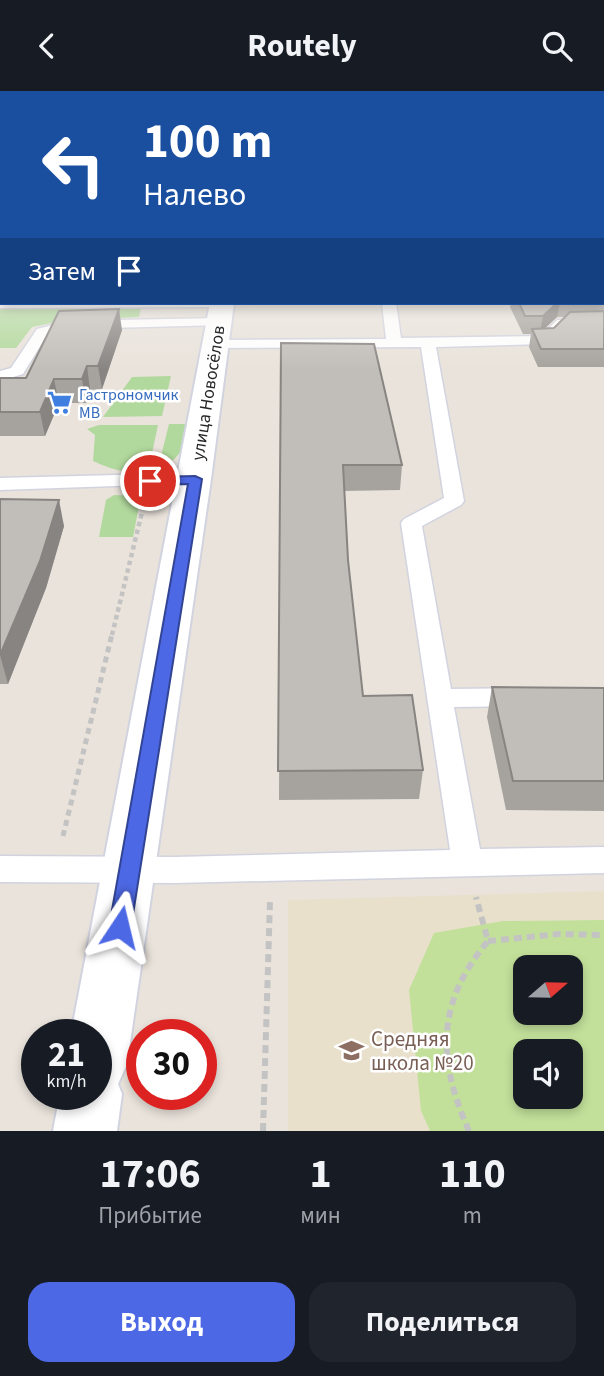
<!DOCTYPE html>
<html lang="ru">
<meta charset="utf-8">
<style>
body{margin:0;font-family:"Source Sans 3",sans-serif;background:#20242c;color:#f1f3f6;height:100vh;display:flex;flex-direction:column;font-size:26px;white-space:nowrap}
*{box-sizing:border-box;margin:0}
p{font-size:23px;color:#9ea1a6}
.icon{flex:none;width:38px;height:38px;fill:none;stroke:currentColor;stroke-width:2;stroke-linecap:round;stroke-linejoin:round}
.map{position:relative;height:1040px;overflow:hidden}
.sheet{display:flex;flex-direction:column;background:#171b24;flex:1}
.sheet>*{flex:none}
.hud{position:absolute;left:0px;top:0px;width:606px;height:214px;box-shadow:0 4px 10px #0003;background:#1a4fa0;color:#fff;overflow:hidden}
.needle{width:46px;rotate:70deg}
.buttons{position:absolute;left:513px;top:864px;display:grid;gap:14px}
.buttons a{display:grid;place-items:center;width:70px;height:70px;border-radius:14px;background:#171b24;box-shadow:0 4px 10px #0003;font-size:35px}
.speed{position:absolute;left:21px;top:928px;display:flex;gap:14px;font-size:35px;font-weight:700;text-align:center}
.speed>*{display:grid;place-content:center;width:91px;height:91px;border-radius:50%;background:#171b24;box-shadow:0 4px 10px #0003;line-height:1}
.speed small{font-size:18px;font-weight:400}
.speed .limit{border:10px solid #d22;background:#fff;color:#111}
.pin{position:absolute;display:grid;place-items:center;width:60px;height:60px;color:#fff;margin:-30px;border:4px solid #fff;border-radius:50%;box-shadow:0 2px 7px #0007}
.me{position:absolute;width:77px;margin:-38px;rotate:10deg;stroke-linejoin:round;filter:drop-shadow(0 0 5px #0008)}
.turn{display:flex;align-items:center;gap:24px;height:147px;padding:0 28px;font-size:32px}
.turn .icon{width:91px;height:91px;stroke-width:2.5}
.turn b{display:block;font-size:49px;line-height:60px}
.then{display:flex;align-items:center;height:66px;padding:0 28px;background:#0003;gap:14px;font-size:26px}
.eta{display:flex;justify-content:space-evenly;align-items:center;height:119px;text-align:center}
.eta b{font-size:42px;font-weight:700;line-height:49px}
.action{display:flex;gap:14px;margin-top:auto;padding:14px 28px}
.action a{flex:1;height:80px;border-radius:21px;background:#4d68e4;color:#fff;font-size:28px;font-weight:700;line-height:80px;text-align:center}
.action a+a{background:#20242c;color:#f1f3f6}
header{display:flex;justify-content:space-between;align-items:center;height:91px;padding:0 28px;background:#171b24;font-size:32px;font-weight:700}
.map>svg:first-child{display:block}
.education{fill:#e9e0cc}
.green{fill:#b2d99d}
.pitch{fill:#c2e09a;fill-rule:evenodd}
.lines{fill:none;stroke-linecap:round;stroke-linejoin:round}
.service-casing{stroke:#d1d3df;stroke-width:3}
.minor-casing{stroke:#d1d3df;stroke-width:4}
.path-far2{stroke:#c3c3c3;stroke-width:4.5;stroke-dasharray:4.5 3.5;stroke-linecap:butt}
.path-far1{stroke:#c3c3c3;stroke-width:5;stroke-dasharray:6 4.5;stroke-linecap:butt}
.path{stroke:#c3c3c3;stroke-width:6;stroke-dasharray:8 5;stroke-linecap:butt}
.service{fill:#fff;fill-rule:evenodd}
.minor{fill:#fff;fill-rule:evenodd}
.wall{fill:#a6a39e;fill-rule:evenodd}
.shaded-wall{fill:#878481}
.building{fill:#c1bdb8;stroke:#878481;stroke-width:2}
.route{fill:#4d68e4;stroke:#324494;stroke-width:2}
.labels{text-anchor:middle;stroke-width:5;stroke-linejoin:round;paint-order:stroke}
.far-shop-label{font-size:16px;fill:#366cbe;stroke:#fff;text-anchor:start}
.street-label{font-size:18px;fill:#282828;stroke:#fff}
.near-education-label{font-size:21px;fill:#785e54;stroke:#fff;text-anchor:start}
</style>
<header><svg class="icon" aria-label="back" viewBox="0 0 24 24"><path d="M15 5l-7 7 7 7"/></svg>Routely<svg class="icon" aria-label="search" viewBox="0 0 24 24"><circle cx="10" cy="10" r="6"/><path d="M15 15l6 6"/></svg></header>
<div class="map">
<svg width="604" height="1040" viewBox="0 0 604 1040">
<rect width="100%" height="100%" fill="#e9e3db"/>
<!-- education -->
<path class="education" d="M604,800V829L503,830L421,1020L430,1040H288V809Z"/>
<!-- green -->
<g class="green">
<path d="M0,217H141L139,226L62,230L32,236L16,257H0Z"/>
<path d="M171,285L162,325L103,326L132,286Z"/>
<path d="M169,333H189C185,355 181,369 158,377Z"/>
<path d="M99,334H158L149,376C134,387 108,377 93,370L95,344L87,338Z"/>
<path d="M114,404L141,405L133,446H99L106,409Z"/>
</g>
<!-- pitch -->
<path class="pitch" d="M604,829V1040H430L421,1020L409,899L434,842L503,830ZM525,877H570V922H525ZM525,961H570V1006H525Z"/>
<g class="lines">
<defs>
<g id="service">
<rect x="0" y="146" width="2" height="8"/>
<path d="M0,209L2,212H223L216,216L0,217Z"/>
<path d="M382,212H396L401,247L541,245L557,229L604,227V235L566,236L550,252L545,253L436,256L464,410L461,414L422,435L451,598L520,597L529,600L533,606L529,612L520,615L454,616L480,758L604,756V782L175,792L0,791V765L175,766L450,759L401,432L404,428L444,407L421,256L215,257L208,253L215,249L386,248Z"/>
<path d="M220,227L225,228V234L68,238L47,244L23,283L0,290V280L11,277L37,238L68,230Z"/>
<path d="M195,382L204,388L202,392L0,399V387Z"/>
</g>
<path id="minor" d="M210,212H234L211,388L127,973L118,993L122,1003L117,1040H53L60,1003H96V943H71Z"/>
</defs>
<!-- service casing -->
<use href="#service" class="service-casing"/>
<!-- minor casing -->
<use href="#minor" class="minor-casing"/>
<!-- path-far2 -->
<path class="path-far2" d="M112,544L144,413"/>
<!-- path-far1 -->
<path class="path-far1" d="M63,745L112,543"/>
<!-- path -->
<g class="path">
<path d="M488,850L559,843L604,844"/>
<path d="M263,1040L270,810"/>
<path d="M469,1040C437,968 436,912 488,850L476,806"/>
</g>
<!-- service -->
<use href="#service" class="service"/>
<!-- minor -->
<use href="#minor" class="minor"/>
</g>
<!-- wall -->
<g class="wall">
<path d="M604,133V276H538L529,256L531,243H523L510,216L511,212H604ZM557,226H565L554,237H545Z"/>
<path d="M122,239L102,298L90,299L86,312H59L45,345H0V287H26Z"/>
<path d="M281,252L402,374L400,399L344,400L348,469L363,605L423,679L419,708L279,709Z"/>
<path d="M0,408L64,435L46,497L8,593H0Z"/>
<path d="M492,596L604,597V720L506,719L487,626Z"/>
</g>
<!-- shaded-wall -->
<g class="shaded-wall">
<path d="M557,212H560L557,226L540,242L543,225Z"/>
<path d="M119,218L122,239L102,298L98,275Z"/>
<path d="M87,275L90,299L86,312L82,288Z"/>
<path d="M54,288L59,312L45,345L40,321Z"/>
<path d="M59,409L64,435L46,497L8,593L0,564Z"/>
</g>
<!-- building -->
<g class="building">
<path d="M519,212H557L543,225H525Z"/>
<path d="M119,218L98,275H87L82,288H54L40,321H0V287H26L59,220Z"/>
<path d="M604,220V258H541L532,238L554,237L570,221Z"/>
<path d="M281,252L374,253L402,374H343L348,469L363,605L412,604L423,679L278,680Z"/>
<path d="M0,408L59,409L40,470L0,564Z"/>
<path d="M492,596L604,597V690H513Z"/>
</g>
<!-- sky -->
<linearGradient id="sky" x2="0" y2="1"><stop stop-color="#7bbae5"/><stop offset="0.48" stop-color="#f5f2ef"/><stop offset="1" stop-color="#f5f2ef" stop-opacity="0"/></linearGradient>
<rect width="604" height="279" fill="url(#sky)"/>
<!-- route -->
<path class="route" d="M195,385L202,388L131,836L128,843L120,846L112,843L109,836L188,393L150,394L144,390L150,386Z"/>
<!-- icons -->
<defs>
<symbol id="supermarket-bare" viewBox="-9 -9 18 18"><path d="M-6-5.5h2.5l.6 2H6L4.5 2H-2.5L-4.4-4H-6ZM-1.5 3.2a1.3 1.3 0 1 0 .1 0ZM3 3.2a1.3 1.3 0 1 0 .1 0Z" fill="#3f7fe0" stroke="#fff" stroke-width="2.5" paint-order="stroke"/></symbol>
<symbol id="school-bare" viewBox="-9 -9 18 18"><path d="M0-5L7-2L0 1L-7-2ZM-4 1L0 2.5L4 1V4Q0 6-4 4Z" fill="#8d6e63" stroke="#fff" stroke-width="2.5" paint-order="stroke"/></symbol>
</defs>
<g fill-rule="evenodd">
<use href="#supermarket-bare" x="42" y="294" width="35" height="35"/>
<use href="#school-bare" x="334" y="942" width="35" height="35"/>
</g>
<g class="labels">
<!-- far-shop labels -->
<g class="far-shop-label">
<text x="79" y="309">Гастрономчик<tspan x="79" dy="18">МВ</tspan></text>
</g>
<!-- street labels -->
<g class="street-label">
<text transform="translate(208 302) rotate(-81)" y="6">улица Новосёлов</text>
</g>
<!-- near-education labels -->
<g class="near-education-label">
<text x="371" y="955">Средняя<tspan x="371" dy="24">школа №20</tspan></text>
</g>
</g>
</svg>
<div class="buttons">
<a><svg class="needle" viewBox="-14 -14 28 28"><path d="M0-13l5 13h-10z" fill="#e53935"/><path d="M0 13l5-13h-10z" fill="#9ea1a6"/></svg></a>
<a><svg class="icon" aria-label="sound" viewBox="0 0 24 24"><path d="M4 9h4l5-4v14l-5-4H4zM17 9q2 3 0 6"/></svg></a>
</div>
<div class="speed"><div>21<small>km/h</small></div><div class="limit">30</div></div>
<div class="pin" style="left:150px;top:390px;background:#d93025"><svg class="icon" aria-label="arrive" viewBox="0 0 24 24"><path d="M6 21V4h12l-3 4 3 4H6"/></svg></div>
<svg class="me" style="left:120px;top:836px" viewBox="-20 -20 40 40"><path d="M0-17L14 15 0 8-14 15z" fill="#4d68e4" stroke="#fff" stroke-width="4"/></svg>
<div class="hud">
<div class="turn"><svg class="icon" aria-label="left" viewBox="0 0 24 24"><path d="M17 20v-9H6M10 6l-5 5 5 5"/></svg><div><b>100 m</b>Налево</div></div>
<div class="then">Затем<svg class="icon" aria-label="arrive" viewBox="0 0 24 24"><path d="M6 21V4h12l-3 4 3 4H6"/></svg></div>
</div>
</div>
<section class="sheet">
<div class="eta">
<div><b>17:06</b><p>Прибытие</p></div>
<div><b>1</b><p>мин</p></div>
<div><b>110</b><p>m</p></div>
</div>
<div class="action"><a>Выход</a><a>Поделиться</a></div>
</section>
